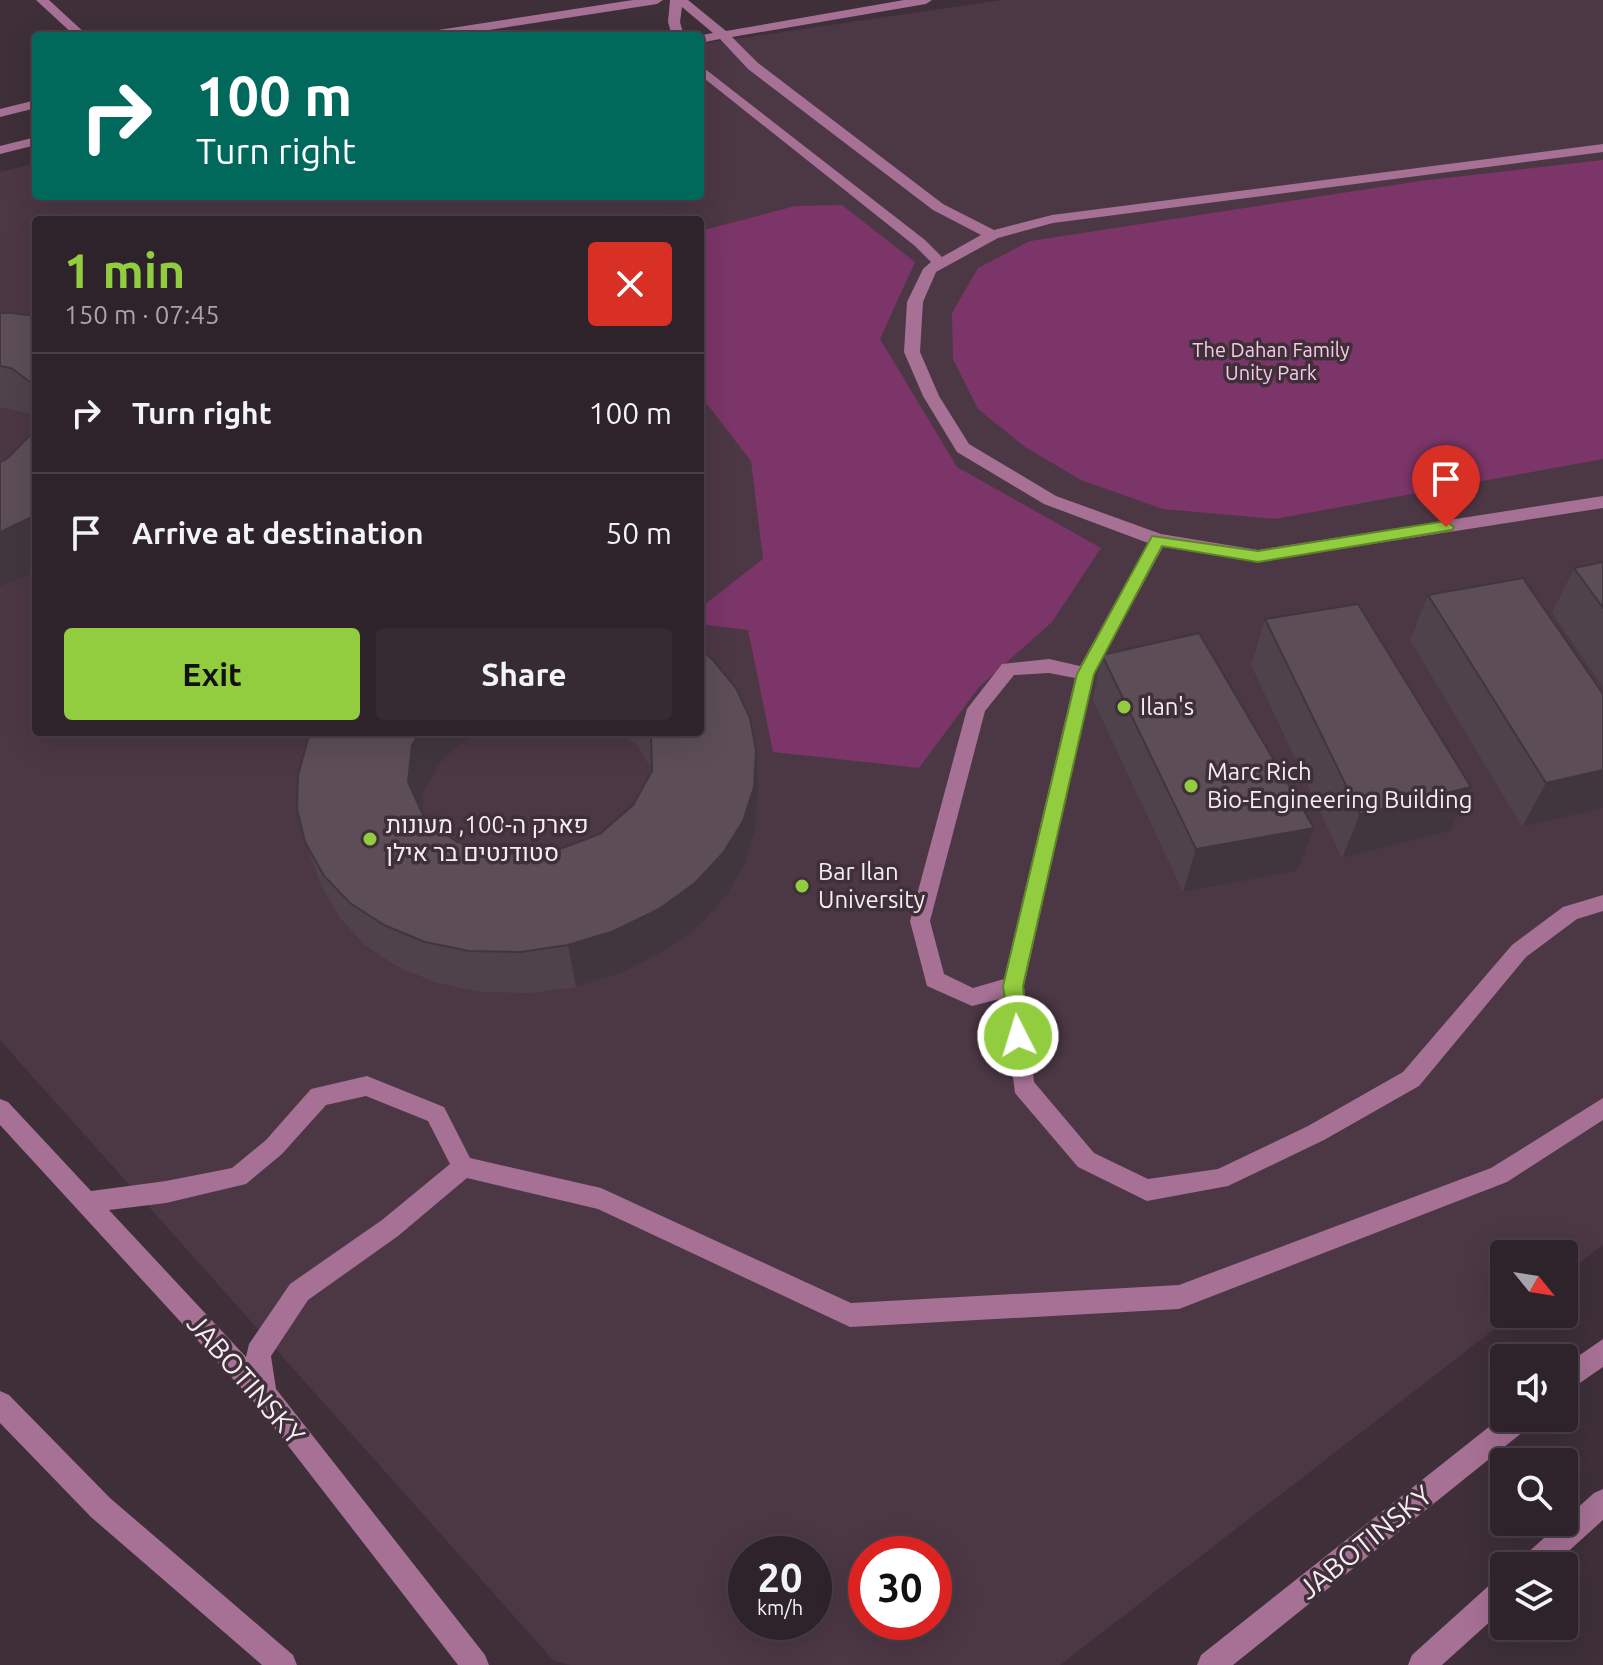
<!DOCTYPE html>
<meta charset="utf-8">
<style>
body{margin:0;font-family:Ubuntu,Heebo,sans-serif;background:#362b33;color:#f1f3f6;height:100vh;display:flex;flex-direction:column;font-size:30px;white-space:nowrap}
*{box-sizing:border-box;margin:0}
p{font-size:26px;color:#a7a4a9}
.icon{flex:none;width:44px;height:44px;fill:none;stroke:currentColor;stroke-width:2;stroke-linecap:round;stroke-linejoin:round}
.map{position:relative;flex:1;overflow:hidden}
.panel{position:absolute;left:32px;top:216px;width:672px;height:520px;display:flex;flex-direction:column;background:#2e232b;border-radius:8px;box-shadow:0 8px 32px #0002,0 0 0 2px #494047}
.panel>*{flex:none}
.banner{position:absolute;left:32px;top:32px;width:672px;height:168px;border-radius:8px;box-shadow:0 8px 32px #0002,0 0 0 2px #494047;background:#00695c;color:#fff;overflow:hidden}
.needle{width:52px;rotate:120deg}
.controls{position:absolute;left:1490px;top:1240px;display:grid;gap:16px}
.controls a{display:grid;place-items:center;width:88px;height:88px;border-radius:8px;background:#2e232b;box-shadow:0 8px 32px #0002,0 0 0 2px #494047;font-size:40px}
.speed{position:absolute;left:728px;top:1536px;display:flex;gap:16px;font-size:40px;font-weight:700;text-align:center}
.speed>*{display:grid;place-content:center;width:104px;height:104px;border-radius:50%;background:#2e232b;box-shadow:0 8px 32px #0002,0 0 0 2px #494047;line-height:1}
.speed small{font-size:20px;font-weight:400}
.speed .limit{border:12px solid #d22;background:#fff;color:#111}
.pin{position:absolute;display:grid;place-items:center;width:68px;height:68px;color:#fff;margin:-82px -34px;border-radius:50% 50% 50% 0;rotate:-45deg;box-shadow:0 0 8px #0007}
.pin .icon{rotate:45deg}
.me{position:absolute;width:88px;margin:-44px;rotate:355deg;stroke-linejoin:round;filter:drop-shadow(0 0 6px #0008)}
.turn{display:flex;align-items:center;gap:28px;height:168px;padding:0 32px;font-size:36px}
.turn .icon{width:104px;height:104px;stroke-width:2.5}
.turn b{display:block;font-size:56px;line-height:68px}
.round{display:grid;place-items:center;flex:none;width:84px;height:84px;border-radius:8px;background:#362b33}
.summary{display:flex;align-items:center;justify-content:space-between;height:136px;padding:0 32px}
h1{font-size:48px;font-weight:600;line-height:60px;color:#92cd3f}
.button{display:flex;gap:16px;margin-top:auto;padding:16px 32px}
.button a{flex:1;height:92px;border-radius:8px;background:#92cd3f;color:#111;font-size:32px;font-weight:600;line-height:92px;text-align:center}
.button a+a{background:#362b33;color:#f1f3f6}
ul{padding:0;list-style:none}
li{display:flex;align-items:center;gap:24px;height:120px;padding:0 32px;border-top:2px solid #494047}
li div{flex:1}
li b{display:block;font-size:30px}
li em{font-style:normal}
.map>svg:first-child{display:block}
.built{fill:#4c3745;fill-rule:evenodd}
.green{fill:#7b3568}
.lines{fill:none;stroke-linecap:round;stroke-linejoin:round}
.minor{fill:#a67195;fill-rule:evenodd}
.wall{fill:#50424b}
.shaded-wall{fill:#41363d}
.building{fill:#5d4d57;stroke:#41363d;stroke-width:2}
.route{fill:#92cd3f;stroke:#5f8529;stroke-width:2}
.poi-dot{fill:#92cd3f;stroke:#3e2f39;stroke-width:3}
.labels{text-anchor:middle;stroke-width:7;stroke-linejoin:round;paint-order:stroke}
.far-park-label{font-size:20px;fill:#f6cae6;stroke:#3e2f39}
.poi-label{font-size:24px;fill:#f6ecf2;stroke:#3e2f39;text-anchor:start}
.near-street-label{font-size:28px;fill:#f6ecf2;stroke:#3e2f39}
</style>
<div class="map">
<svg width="1603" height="1665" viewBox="0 0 1603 1665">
<rect width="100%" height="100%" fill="#3e2f39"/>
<!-- built -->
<path class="built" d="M1002,0H1603V1245L1564,1275V1254H1504V1314H1514L1060,1665H569L554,1661L0,1040V172L36,163V196H700V44ZM36,220H700V732H36ZM746,1554H814V1622H746ZM866,1554H934V1622H866Z"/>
<!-- green -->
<g class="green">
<path d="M1603,160V459L1275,519L1163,509L1081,480L1025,447L978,409L953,359L952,313L978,268L1030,241L1420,181Z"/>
<path d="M842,205L915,262L880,339L957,467L1101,548L1052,622L979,687L919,768L773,752L748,630L700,624V608L763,559L751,461L700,395V231L795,206Z"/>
</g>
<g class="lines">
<!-- minor -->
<g class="minor">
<path d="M36,0H49L88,36H75Z"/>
<path d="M633,0H663L657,4L450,36H419L425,32Z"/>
<path d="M670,0H688L726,31L904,0H932L926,4L732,37L758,63L943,204L994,230L1052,215L1603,144V152L1053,223L998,238L936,272L923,302L920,352L939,396L969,444L1056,496L1161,534L1258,550L1603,496V508L1258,562L1163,547L1094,674L1024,986L1034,1082L1094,1153L1148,1179L1218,1169L1308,1126L1403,1072L1512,945L1563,907L1603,895V911L1577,919L1526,957L1419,1086L1324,1140L1228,1186L1147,1201L1078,1167L1015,1093L1003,998L972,1006L927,986L910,921L967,709L1002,664L1049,659L1080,666L1148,543L1044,504L957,452L923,396L904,352L907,302L923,269L931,262L915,246L700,75V65L925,240L942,257L981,235L933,210L748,69L720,39L700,43V36H697L713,33L682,7L680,22L684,36H672L668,22ZM1049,673L1075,678L1004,979L973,988L944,974L930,921L985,711L1014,675Z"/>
<path d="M36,100V108L0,117V109Z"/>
<path d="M36,137V145L0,154V146Z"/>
<path d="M367,1076L444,1107L470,1158L601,1188L851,1303L1179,1285L1491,1168L1603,1098V1120L1507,1182L1179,1309L850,1327L598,1209L467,1178L398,1236L308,1300L271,1356L276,1389L485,1655L489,1665H458L255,1403L0,1125V1099L8,1102L91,1191L166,1181L232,1168L266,1140L311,1089ZM366,1096L428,1121L450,1164L382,1220L290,1284L249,1344L246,1357L109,1210L166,1203L246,1184L282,1154L326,1105Z"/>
<path d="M1603,1339V1367L1564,1394V1366Z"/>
<path d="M0,1391L9,1395L110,1498L293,1655L297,1665H262L91,1517L0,1423Z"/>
<path d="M1504,1415V1418H1533L1529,1427L1233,1665H1197L1201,1655Z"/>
<path d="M1603,1489V1520L1552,1566H1519L1523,1557L1594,1493Z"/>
<path d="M1504,1578V1609L1442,1665H1408L1412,1655L1494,1581Z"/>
</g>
</g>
<!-- wall -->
<g class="wall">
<path d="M0,313L36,316V418L31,414L0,407Z"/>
<path d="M1603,562V687L1552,613L1574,568Z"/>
<path d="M1428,595L1603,694V808L1522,827L1410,640Z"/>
<path d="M1265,619L1471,787L1450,831L1342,858L1251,665Z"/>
<path d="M1102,655L1314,828L1297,871L1183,892L1093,700Z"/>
<path d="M618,732H700L758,794L755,830L745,864L726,896L699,926L664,951L621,973L576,987L530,993L481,992L437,983L398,967L365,945L340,918L321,885L305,842L445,756L424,789L422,812L424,817L457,842L501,854L552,852L600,834L633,805L652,770L638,746Z"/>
</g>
<!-- shaded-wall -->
<g class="shaded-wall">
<path d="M36,515V572L0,586V532Z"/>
<path d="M420,732H476L445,756L424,789L421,826L408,782L412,745Z"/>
<path d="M756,750L758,794L755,830L745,864L726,896L699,926L664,951L621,973L576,987L568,945Z"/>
<path d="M1603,770V808L1522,827L1546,783Z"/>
<path d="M1471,787L1450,831L1342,858L1360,814Z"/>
<path d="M1314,828L1297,871L1183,892L1196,849Z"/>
</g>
<!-- building -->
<g class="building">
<path d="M0,313H12L36,316V393L33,384L11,368L0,366Z"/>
<path d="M36,422V515L0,532V462L8,458L32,433Z"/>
<path d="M1603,562V608L1574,568Z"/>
<path d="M1523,578L1603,694V770L1546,783L1428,595Z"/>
<path d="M1358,604L1471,787L1360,814L1265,619Z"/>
<path d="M1199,633L1314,828L1196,849L1102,655Z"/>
<path d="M700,649L713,660L736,688L750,718L756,750L754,787L743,821L723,853L695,883L659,909L614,931L568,945L521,952L469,951L425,942L384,925L350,903L324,876L305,842L297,809L298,775L308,739L311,732H420L412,745L408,782L424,817L457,842L501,854L552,852L600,834L633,805L652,771L651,732H700Z"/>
</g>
<!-- route -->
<path class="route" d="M1446,521L1454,527L1452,530L1258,562L1162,546L1094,674L1023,986L1028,1036L1025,1042L1018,1045L1011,1042L1003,986L1077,674L1152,536L1258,551Z"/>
<!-- markers -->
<g class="poi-dot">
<circle cx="1124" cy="707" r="8"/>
<circle cx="1191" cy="786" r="8"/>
<circle cx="370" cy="839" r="8"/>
<circle cx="802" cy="886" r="8"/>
</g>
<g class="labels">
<!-- far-park labels -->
<g class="far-park-label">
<text x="1271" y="357">The Dahan Family<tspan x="1271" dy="23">Unity Park</tspan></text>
</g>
<!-- poi labels -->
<g class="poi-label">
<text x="1140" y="715">Ilan's</text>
<text x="1207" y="780">Marc Rich<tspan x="1207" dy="28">Bio-Engineering Building</tspan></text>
<text x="386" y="833">פארק ה-100, מעונות<tspan x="386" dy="28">סטודנטים בר אילן</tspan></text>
<text x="818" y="880">Bar Ilan<tspan x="818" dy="28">University</tspan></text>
</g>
<!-- near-street labels -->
<g class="near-street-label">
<text transform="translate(246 1379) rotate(49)" y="10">JABOTINSKY</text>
<text transform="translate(1365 1542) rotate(-39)" y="10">JABOTINSKY</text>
</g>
</g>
</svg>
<div class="controls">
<a><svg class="needle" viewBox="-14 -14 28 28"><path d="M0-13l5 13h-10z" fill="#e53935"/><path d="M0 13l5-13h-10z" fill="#a7a4a9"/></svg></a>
<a><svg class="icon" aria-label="sound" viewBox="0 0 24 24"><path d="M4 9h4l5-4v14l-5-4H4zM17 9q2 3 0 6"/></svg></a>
<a><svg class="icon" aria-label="search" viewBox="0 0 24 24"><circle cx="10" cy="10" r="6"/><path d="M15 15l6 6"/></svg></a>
<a><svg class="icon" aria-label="layers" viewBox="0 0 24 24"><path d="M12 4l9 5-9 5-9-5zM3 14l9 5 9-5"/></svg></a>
</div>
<div class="speed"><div>20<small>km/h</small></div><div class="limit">30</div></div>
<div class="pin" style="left:1446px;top:527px;background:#d93025"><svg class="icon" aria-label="arrive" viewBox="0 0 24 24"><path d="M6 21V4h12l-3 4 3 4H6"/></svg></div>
<svg class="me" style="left:1018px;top:1036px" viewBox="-20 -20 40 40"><circle r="17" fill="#92cd3f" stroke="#fff" stroke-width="3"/><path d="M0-11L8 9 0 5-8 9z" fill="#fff"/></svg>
<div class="banner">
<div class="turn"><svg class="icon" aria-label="right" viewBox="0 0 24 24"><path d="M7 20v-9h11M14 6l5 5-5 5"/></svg><div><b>100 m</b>Turn right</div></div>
</div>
<section class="panel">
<div class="summary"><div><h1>1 min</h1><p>150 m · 07:45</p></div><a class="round" style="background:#d93025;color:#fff"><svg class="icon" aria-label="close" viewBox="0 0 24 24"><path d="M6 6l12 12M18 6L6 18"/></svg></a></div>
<ul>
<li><svg class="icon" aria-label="right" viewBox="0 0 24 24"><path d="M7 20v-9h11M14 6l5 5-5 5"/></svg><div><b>Turn right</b></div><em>100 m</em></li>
<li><svg class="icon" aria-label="arrive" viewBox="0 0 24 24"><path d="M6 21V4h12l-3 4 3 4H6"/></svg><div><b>Arrive at destination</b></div><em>50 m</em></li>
</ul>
<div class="button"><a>Exit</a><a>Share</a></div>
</section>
</div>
